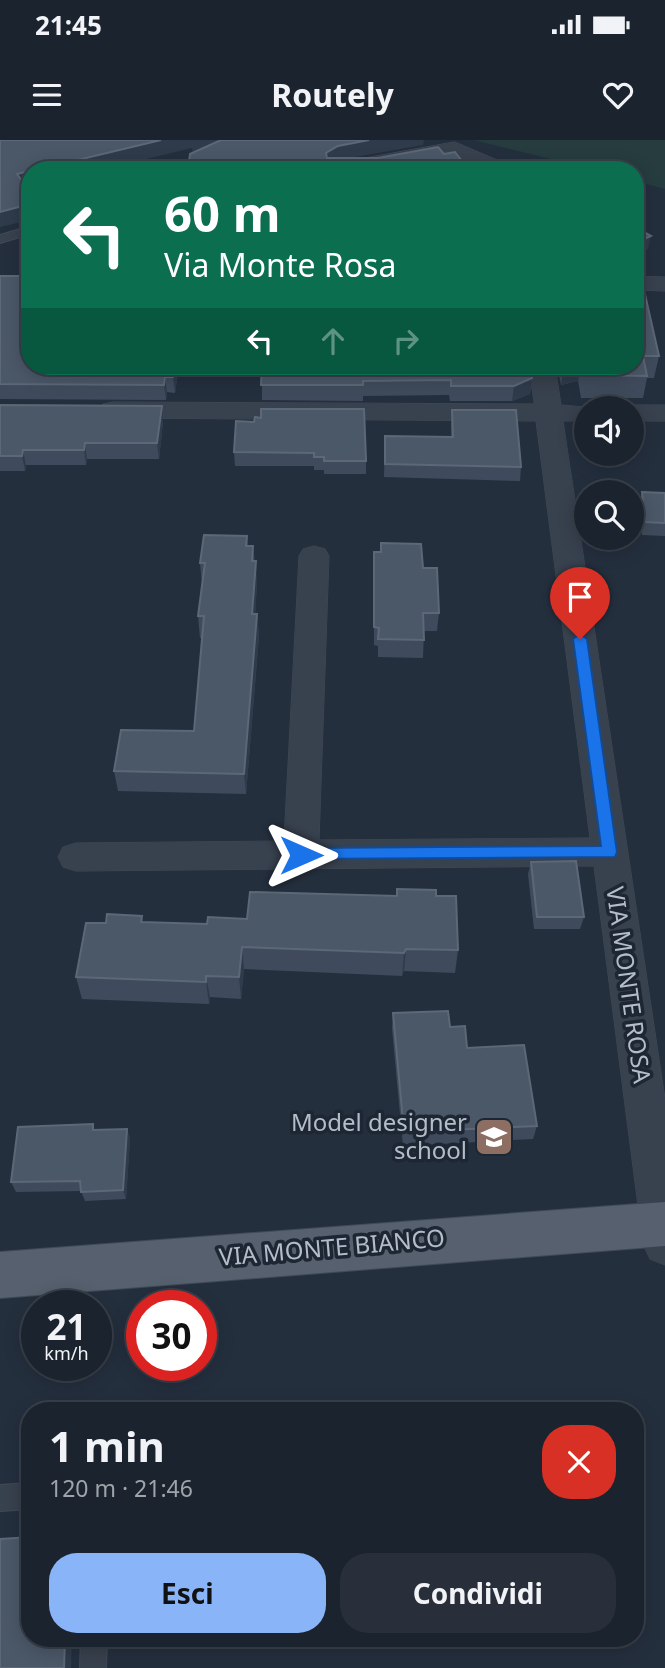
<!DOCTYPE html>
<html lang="it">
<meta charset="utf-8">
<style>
body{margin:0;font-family:"Noto Sans",sans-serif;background:#282f3a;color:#f1f3f6;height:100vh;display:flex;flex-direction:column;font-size:26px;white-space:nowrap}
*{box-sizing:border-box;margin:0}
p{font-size:23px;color:#a0a4aa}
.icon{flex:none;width:38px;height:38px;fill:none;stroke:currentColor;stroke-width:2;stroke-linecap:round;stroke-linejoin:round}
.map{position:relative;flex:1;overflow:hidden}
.side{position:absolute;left:21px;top:1262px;width:623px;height:245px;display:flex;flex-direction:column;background:#1b232e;border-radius:28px;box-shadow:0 4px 18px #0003,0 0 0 2px #39404a}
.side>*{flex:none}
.hud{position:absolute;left:21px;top:21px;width:623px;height:214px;border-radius:28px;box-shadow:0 4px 18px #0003,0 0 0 2px #39404a;background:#0b6e4f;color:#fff;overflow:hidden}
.tools{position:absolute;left:574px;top:256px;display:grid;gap:14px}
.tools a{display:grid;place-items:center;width:70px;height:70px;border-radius:50%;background:#1b232e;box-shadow:0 4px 18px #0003,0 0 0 2px #39404a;font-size:35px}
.speed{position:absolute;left:21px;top:1150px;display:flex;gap:14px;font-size:35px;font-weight:700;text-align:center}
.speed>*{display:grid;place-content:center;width:91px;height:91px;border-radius:50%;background:#1b232e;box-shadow:0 4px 18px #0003,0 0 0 2px #39404a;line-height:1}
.speed small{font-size:18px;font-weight:400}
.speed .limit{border:10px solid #d22;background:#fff;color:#111}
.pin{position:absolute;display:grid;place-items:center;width:60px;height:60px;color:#fff;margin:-72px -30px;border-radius:50% 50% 50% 0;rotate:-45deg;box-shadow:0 0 7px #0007}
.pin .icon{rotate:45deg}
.me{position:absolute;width:77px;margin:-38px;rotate:90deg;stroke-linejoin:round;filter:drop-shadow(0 0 5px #0008)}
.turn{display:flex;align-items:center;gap:24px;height:147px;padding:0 28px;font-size:32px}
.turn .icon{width:91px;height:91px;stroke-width:2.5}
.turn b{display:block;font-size:49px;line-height:60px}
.lanes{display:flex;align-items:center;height:66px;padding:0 28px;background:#0003;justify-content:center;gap:35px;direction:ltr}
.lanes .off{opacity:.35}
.round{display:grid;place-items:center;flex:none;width:74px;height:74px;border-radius:28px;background:#282f3a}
.overview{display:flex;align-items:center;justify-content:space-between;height:119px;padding:0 28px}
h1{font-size:42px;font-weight:700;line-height:52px}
.action{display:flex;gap:14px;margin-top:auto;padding:14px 28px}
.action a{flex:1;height:80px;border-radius:28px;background:#8ab4f8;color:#111;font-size:28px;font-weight:700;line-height:80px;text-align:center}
.action a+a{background:#282f3a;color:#f1f3f6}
.status{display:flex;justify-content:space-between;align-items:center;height:49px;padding:0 35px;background:#1b232e;direction:ltr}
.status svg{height:19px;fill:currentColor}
header{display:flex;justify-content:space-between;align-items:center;height:91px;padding:0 28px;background:#1b232e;font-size:32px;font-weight:700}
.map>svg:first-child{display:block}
.green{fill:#263c3f}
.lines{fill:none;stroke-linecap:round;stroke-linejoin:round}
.lane-casing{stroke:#414a57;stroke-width:2}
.street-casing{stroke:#414a57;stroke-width:1}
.primary-casing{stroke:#414a57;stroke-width:2}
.lane{fill:#38414e;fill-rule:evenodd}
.street{fill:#38414e;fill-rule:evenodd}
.primary{fill:#56606e;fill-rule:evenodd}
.wall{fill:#3f4b5c}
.shaded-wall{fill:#2f3b4b}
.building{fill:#4b5868;stroke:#5c6777;stroke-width:2}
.route{fill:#1a73e8;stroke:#114b97;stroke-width:2}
.labels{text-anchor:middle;stroke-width:7;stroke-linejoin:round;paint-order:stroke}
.street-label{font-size:24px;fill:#b4bcc9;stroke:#1d2633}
.poi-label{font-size:24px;fill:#b4bcc9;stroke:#1d2633;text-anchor:end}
</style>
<div class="status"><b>21:45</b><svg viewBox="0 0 49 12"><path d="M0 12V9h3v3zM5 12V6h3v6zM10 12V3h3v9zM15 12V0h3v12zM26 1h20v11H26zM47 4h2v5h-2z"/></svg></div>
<header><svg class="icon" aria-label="menu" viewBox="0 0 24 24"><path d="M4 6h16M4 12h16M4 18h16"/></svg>Routely<svg class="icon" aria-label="heart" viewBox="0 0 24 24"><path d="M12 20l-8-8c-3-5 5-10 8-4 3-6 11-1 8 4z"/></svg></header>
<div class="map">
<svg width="665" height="1528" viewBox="0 0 665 1528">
<rect width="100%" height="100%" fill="#242f3e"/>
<!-- green -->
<path class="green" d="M474,0H665V49L635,41V30H595Z"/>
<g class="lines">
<defs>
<g id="lane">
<path d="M241,0H264L226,10L183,30H167L219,5Z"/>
<path d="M30,86V94L0,103V95Z"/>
<path d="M30,1343V1369L0,1371V1345Z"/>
<path d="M81,1498H107L106,1528H80Z"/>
</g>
<g id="street">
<path d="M455,2L509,25L512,30H482L452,16L377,30H327L338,23Z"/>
<path d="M635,136L665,137V151L635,150Z"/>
<path d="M529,226H555L561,265L596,268H586V281H563L665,959V1125L650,1119L643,1104L594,726L76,731L63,727L58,717L63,707L76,703L284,701L299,416L303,409L314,406L325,409L329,416L319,700L590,698L536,281L113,278L103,276L99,270L103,264L113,262L534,264Z"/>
<path d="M632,265H665V281H632V268H622Z"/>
</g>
<path id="primary" d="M665,1062V1106L0,1158V1112Z"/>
</defs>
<!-- lane casing -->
<use href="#lane" class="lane-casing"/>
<!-- street casing -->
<use href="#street" class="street-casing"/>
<!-- primary casing -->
<use href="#primary" class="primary-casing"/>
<!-- lane -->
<use href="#lane" class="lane"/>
<!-- street -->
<use href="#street" class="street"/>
<!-- primary -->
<use href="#primary" class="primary"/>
</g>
<!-- wall -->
<g class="wall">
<path d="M0,136L30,226H179L175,253L167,252L166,260L0,259Z"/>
<path d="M635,141L659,216L654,238H647L643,258H581L578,241L561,245L558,230L559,226H635Z"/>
<path d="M262,226L532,238L530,254L512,261H450L449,255L363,256V261L262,260Z"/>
<path d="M0,265L163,282L159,319H87L86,325H26L25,331H0Z"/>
<path d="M452,270L521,327L520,341L384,337L385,296L451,297V283Z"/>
<path d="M236,281L366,321V334H324V330H314V326H235L234,312Z"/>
<path d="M642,352L665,353V396L642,395L639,365Z"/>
<path d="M247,396L248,406H253L257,443L255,474H257L259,496L246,654L118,651L114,631L194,591L203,498H200L198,476L202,444L200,423Z"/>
<path d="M381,403L423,428L439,473L437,491H424L423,518L378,517V506L374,505V412H381Z"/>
<path d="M531,722L584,777L580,789H534L528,734Z"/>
<path d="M397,756H436L458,810L455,833L404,831L402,836L244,829L241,859L210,857L209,864L82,859L76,837L106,783L142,776L143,782L207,784Z"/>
<path d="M393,873L450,887L537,986L533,999L403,1006L392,889Z"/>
<path d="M127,989L130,999L126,1059L85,1061L81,1051L16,1052L11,1042L95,990Z"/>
</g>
<!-- shaded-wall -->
<g class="shaded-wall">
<path d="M161,0H229L193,15L192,8L101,30H36Z"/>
<path d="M369,0H424L423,5L338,20L326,28V13L338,6Z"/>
<path d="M30,31V47L20,49L17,34Z"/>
<path d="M30,64V80L0,87V72Z"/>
<path d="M651,96L648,109L635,115V103Z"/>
<path d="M175,226H179L175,253L173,237Z"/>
<path d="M564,226H581L578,241L561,245Z"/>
<path d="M165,237L167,252L166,260L164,245Z"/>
<path d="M532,238L530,254L512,261L514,246Z"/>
<path d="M162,266L163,282L159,319L157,303Z"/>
<path d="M85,303L87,319L86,325L84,310Z"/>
<path d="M23,310L26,325L25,331L22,316Z"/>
<path d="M256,421L257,443L254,496L252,474Z"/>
<path d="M257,474L259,496L246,654L244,634Z"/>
<path d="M242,807L244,829L241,859L239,837Z"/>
<path d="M406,809L404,831L402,836L404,813Z"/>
<path d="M206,836L210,857L209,864L206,842Z"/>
<path d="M127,989L130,999L126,1059L123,1050Z"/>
<path d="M65,1498H72L71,1528H64Z"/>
</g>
<!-- building -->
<g class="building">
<path d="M0,0H161L36,30H30V31L17,34L30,52V64L0,72Z"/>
<path d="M221,0H369L338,6L326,13L327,18H378L438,7L444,14L455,12L469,30H188L190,14Z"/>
<path d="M635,87L651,96L635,103Z"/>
<path d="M0,136H30V226H175L173,237H165L164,245L0,244Z"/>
<path d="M635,141H642L659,216H643L647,236L585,235L583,226H635Z"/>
<path d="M262,226H531L532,238L514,246H451V240L363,241V245H261Z"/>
<path d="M0,265L162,266L157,303H85L84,310H23L22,316H0Z"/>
<path d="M261,269H364L366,321H324V317H314V313L234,312L236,281L254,282L255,277L261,278Z"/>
<path d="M452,270H516L521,327L385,324V296L453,297Z"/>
<path d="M642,352L665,353V383L645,382Z"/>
<path d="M204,395L247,396L246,406H253L252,421H256L252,474H257L244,634L114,631L121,590L194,591L204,476H198L205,423H200Z"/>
<path d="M381,403L421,404L423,428H437L439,473H423L424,500L378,499L379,488L374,487V412H381Z"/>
<path d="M576,721L584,777H537L531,722Z"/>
<path d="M397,749L436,750V756H456L458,810L406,809L404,813L242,807L239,837L206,836V842L76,837L86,783H106L107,774L142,776L141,782L207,784L208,777L247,779L250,752L397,756Z"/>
<path d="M448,871L450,887L465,886L467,908L524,905L537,986L404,992L393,873Z"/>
<path d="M93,984V990L127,989L123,1050L81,1052L80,1041L11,1042L18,987Z"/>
<path d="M30,1397V1498H65L64,1528H0V1399Z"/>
</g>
<!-- route -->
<path class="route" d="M580,494L587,499L617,712L615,717L295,719V710L301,708L601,706L573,499Z"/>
<!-- icons -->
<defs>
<symbol id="school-square" viewBox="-11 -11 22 22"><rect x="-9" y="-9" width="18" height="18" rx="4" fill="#8d6e63" stroke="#1d2633"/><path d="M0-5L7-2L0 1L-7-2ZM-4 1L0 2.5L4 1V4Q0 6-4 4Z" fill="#fff"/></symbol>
</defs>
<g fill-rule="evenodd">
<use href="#school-square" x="472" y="975" width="44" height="44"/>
</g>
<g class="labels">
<!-- street labels -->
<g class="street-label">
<text transform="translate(628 845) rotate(82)" y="8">VIA MONTE ROSA</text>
<text transform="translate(332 1108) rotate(-5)" y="8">VIA MONTE BIANCO</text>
</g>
<!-- poi labels -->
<g class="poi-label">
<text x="467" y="991">Model designer<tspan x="467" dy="28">school</tspan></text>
</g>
</g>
</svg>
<div class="tools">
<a><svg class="icon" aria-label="sound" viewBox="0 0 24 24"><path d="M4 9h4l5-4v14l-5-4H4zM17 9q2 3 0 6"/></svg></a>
<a><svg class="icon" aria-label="search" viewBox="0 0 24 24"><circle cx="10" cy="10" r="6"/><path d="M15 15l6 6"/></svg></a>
</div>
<div class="speed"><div>21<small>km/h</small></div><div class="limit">30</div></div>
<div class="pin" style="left:580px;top:499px;background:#d93025"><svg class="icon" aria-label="arrive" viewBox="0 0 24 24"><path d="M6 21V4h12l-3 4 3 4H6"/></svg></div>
<svg class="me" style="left:301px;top:715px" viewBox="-20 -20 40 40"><path d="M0-17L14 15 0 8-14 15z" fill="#1a73e8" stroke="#fff" stroke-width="4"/></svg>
<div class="hud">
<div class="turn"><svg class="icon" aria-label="left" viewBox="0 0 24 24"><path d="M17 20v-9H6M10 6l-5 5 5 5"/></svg><div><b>60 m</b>Via Monte Rosa</div></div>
<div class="lanes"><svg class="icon" aria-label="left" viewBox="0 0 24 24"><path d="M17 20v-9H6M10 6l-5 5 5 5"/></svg><svg class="icon off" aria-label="ahead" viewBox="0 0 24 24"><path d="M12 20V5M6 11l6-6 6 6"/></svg><svg class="icon off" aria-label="right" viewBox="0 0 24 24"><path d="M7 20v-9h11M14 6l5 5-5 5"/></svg></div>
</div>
<section class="side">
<div class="overview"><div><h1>1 min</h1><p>120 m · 21:46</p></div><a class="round" style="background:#d93025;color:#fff"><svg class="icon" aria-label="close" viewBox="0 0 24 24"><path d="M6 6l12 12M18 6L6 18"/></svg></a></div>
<div class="action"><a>Esci</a><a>Condividi</a></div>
</section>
</div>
